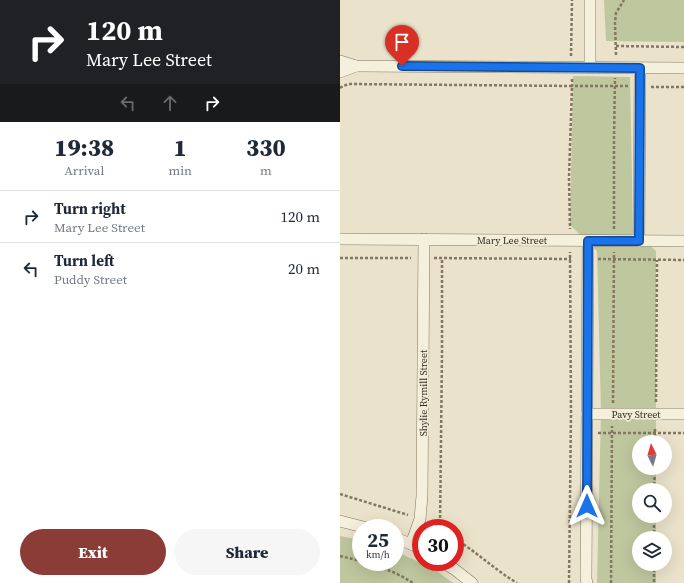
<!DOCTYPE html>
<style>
body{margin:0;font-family:"Source Serif 4",serif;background:#f6f6f7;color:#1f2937;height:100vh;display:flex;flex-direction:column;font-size:15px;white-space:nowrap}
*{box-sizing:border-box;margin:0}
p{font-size:13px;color:#747a83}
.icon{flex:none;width:22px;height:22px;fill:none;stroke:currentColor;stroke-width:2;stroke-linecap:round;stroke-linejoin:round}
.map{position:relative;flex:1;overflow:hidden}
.sheet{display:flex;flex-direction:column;background:#fff;width:340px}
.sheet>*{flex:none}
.top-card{background:#202124;color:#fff;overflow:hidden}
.needle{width:26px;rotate:355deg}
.fabs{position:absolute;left:292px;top:435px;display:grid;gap:8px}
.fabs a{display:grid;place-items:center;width:40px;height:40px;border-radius:50%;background:#fff;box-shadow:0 4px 16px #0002;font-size:20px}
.speed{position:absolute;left:12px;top:519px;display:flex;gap:8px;font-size:20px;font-weight:700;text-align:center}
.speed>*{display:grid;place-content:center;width:52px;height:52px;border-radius:50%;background:#fff;box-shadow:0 4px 16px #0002;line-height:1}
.speed small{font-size:10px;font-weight:400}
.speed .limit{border:6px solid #d22;background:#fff;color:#111}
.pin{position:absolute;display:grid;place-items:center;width:34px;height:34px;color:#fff;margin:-41px -17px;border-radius:50% 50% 50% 0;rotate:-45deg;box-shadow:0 0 4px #0007}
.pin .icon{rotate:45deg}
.me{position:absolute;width:44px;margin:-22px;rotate:0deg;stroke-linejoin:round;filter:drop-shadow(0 0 3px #0008)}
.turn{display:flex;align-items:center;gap:14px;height:84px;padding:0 20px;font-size:18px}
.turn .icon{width:52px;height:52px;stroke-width:2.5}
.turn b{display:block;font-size:28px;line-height:34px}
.lanes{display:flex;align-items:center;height:38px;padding:0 20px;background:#0003;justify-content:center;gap:20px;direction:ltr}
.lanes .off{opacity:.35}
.eta{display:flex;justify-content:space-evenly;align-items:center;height:68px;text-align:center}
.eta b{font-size:24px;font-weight:800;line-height:28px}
.primary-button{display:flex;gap:8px;margin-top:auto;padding:8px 20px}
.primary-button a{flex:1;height:46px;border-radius:24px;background:#8c3c37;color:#fff;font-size:16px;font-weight:800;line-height:46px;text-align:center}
.primary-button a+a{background:#f6f6f7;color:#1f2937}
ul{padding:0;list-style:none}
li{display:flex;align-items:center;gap:12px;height:52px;padding:0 20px;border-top:1px solid #e0e1e3}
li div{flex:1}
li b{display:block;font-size:15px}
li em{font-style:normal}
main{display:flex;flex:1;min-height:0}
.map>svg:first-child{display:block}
.green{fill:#bfc79e}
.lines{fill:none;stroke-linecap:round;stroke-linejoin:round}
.minor-casing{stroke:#847660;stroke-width:12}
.path{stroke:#847660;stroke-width:2.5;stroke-dasharray:3 2;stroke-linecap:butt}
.minor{stroke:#f5f0dc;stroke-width:11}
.route-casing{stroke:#114b97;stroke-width:10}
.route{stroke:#1a73e8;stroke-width:7}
.labels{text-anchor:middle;stroke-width:3.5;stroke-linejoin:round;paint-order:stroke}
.street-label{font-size:10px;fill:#362d22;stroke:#f2ecd8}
</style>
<main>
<section class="sheet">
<div class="top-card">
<div class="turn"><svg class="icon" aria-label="right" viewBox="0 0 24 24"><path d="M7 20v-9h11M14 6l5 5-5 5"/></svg><div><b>120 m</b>Mary Lee Street</div></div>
<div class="lanes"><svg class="icon off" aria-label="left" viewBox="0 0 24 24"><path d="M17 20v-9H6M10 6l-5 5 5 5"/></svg><svg class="icon off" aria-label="ahead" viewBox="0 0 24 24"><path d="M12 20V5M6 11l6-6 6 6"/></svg><svg class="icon" aria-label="right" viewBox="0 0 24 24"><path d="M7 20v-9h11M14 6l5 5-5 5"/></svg></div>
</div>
<div class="eta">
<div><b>19:38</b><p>Arrival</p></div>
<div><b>1</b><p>min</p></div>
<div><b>330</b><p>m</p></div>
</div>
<ul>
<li><svg class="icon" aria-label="right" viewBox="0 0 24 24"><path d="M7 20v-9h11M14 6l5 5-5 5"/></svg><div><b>Turn right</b><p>Mary Lee Street</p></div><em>120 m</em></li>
<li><svg class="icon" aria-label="left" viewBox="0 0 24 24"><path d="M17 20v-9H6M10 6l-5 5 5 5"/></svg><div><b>Turn left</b><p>Puddy Street</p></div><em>20 m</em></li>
</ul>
<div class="primary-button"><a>Exit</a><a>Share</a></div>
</section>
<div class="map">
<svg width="344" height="583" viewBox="0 0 344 583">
<rect width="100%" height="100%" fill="#eae2ca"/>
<!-- green -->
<g class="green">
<path d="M264,0H344V42L266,41Z"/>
<path d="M233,76L290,77L293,231L316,251V442H299V468H316V490H299V516H316V538H299V564H316V583H257L261,412L257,251L230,225Z"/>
<path d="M0,536L21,540V562H55V551L94,569L113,583H0Z"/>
</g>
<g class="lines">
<defs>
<g id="minor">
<path d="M0,61L16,66L344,68"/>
<path d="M250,68V0"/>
<path d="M0,72L16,66"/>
<path d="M0,239L344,241"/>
<path d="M299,241L300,68"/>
<path d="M247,414H344"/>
<path d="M0,521L27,528"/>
<path d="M55,538L71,544L81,549"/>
<path d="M71,544L80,519L82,496L84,239"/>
<path d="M102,562L114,569L132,583"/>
<path d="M247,583L246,579L248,241"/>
</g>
</defs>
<!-- minor casing -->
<use href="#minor" class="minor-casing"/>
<!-- path -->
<g class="path">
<path d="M276,46L344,47"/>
<path d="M276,55L275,23L276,13L284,0"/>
<path d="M231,56L232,0"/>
<path d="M232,79V86H288"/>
<path d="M311,87H344"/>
<path d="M0,88L3,86L9,84L232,86L229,178L230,229"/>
<path d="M274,229V139L275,78"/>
<path d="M0,258H71"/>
<path d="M94,258L231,259"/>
<path d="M258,259L344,260"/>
<path d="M316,402L317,260"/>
<path d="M273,403L274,252"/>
<path d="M258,433H344"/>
<path d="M315,442V427"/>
<path d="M314,490L315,468"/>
<path d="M0,494L68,515"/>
<path d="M100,528L102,352V258"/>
<path d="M314,538V516"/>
<path d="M115,539C137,552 155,570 177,583"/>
<path d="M0,556L21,561"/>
<path d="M24,562C41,567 58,573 73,583"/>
<path d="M314,564V583"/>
<path d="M229,583L231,413L230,252"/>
<path d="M271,583L272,426"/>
</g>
<!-- minor -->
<use href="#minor" class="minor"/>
</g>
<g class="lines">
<defs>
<path id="route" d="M62,66L300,68L299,241H248L247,506"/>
</defs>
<!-- route casing -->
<use href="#route" class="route-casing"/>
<!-- route -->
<use href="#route" class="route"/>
</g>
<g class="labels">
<!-- street labels -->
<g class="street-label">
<text x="172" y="244">Mary Lee Street</text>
<text transform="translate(83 393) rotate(-90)" y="4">Shylie Rymill Street</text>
<text x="296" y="418">Pavy Street</text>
</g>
</g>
</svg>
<div class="fabs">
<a><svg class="needle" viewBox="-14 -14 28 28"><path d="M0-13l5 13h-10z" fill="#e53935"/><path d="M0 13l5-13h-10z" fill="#747a83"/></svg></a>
<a><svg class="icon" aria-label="search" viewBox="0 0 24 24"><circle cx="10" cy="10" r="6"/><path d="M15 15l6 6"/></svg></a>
<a><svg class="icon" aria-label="layers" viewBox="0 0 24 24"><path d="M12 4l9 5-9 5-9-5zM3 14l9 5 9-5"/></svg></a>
</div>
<div class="speed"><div>25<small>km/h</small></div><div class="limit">30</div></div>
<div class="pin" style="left:62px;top:66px;background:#d93025"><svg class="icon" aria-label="arrive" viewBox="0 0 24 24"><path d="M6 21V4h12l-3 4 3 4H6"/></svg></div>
<svg class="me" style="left:247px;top:506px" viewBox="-20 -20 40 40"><path d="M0-17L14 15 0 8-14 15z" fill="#1a73e8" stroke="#fff" stroke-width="4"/></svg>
</div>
</main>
